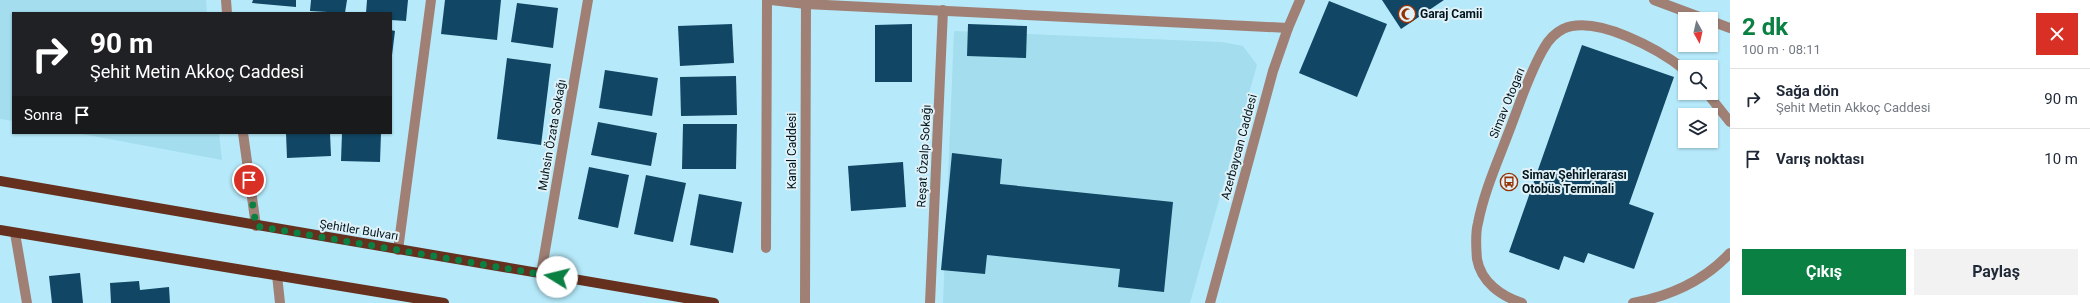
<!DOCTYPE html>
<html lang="tr">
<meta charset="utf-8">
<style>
body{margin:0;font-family:Roboto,sans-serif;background:#f2f2f3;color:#1f2937;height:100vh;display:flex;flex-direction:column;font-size:15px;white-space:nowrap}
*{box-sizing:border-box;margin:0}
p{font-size:13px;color:#747a83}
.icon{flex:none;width:22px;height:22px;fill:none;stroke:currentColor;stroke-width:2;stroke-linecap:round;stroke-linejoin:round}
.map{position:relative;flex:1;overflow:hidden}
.sheet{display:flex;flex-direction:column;background:#fff;width:360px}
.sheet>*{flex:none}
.hud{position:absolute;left:12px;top:12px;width:380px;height:122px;border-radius:0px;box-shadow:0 1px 3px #0004;background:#202124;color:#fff;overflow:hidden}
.needle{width:26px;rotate:172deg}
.tools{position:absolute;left:1678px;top:12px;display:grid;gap:8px}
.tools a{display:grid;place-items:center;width:40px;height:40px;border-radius:0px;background:#fff;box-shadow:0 1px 3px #0004;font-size:20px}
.pin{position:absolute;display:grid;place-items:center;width:34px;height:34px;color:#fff;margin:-17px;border:2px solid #fff;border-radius:50%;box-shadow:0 1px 4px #0007}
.me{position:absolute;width:44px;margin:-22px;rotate:279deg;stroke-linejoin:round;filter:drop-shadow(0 0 3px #0008)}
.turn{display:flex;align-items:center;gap:14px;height:84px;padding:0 12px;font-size:18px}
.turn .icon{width:52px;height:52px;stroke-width:2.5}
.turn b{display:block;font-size:28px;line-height:34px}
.then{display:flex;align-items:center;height:38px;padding:0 12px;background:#0003;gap:8px;font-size:15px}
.round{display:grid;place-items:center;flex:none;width:42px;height:42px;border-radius:0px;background:#f2f2f3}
.summary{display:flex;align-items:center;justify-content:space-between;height:68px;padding:0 12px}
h1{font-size:24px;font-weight:700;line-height:30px;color:#0b8043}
.cta{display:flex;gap:8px;margin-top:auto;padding:8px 12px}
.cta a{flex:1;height:46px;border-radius:0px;background:#0b8043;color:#fff;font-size:16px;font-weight:700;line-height:46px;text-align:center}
.cta a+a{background:#f2f2f3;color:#1f2937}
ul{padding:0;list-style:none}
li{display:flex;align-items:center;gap:12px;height:60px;padding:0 12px;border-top:1px solid #e0e1e3}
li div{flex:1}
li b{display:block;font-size:15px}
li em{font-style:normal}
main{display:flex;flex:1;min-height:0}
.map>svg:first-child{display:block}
.built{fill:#a4ddee}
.building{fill:#114664}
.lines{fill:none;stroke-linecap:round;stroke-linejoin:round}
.minor{stroke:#a08075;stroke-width:10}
.major{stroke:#65301e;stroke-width:10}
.route{stroke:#0b8043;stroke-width:7;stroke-dasharray:0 12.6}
.labels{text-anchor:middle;stroke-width:4;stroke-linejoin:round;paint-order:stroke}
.poi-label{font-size:12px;font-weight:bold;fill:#00151d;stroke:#e0f1f7;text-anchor:start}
.street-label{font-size:12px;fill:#00151d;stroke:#e0f1f7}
</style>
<main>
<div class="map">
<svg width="1730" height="303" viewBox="0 0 1730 303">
<rect width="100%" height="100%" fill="#b6eafb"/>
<!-- built -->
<g class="built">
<path d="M0,0H206L207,13H13V121L0,119Z"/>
<path d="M954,31L1222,42L1243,46L1257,65L1190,303H943Z"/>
<path d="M77,133H219L222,160Z"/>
</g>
<!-- building -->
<g class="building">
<path d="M253,0H296V7L252,3Z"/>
<path d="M311,0H347L345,13L310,11Z"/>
<path d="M367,0H408L406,21L391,20V13H366Z"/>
<path d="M445,0H501L497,40L441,34Z"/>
<path d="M1382,0H1444L1401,29Z"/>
<path d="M1329,1L1387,24L1357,97L1299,73Z"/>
<path d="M517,3L558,8L553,48L511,42Z"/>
<path d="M732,24L734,63L680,66L678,26Z"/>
<path d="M912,24V82H875V25Z"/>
<path d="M968,24L1027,26L1026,58L967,56Z"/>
<path d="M391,30L395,31L392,55H391Z"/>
<path d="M1582,45L1674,77L1629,204L1654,213L1634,269L1588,253L1584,263L1564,256L1559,270L1509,252Z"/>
<path d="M507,58L551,64L541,145L497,139Z"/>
<path d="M605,70L658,78L652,116L599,108Z"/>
<path d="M736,76L737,115L681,116L680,77Z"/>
<path d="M598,122L657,133L651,166L591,155Z"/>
<path d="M683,124H737L736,169H682Z"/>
<path d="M286,133H330L331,156L287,158Z"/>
<path d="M342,133H381L380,162L341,161Z"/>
<path d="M952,153L1002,159L1000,184L1173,202L1164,292L1118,287L1120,269L987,255L985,274L941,270Z"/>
<path d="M903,162L906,207L851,211L848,166Z"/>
<path d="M589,167L629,175L618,228L578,219Z"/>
<path d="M646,175L686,183L673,242L634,234Z"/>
<path d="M699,194L742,202L733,253L690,245Z"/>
<path d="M80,273L83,303H52L49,276Z"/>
<path d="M139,281L140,290L169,287L170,303H111L110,283Z"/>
</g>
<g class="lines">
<!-- minor -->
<g class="minor">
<path d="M226,0L227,13"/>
<path d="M771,0L806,4L1288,28"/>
<path d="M1654,0L1705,19"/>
<path d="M1711,21L1730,28"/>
<path d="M1707,93L1730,122"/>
<path d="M243,133L256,226"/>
<path d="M15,233L27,303"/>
<path d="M766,248L767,0"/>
<path d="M398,250L431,0"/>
<path d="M541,274L588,0"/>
<path d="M277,275L280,303"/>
<path d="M805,303L806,0"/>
<path d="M930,303L943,10"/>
<path d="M1210,303L1273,71L1288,28L1300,0"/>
<path d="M1522,303C1501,296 1481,282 1477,259C1476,247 1475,234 1478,223C1484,192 1497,163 1508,134C1519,106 1529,73 1544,48C1549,39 1555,33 1563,29C1596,14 1660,50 1685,70"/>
<path d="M1633,303C1670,296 1704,281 1730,253"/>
</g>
<!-- major -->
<g class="major">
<path d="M0,181L714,303"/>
<path d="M0,230L444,303"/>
</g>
</g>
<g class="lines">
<!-- route -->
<path class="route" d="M249,180L256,226L557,277"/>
</g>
<!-- icons -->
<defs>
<symbol id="mosque-ring" viewBox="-11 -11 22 22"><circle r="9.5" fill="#e0f1f7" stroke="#963102" stroke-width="1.5"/><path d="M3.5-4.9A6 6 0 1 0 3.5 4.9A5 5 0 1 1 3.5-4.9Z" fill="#963102"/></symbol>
<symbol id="bus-ring" viewBox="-11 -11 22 22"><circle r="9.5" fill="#e0f1f7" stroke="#963102" stroke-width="1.5"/><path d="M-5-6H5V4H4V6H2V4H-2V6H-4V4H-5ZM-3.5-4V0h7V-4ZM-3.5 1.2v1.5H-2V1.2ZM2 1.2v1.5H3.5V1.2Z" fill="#963102"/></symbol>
</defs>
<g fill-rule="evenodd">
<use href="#mosque-ring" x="1397" y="4" width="20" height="20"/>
<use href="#bus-ring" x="1499" y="172" width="20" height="20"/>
</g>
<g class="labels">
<!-- poi labels -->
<g class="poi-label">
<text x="1420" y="18">Garaj Camii</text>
<text x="1522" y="179">Simav Şehirlerarası<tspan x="1522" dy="14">Otobüs Terminali</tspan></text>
</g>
<!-- street labels -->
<g class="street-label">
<text transform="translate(1507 103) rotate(-68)" y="4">Simav Otogarı</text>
<text transform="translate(552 135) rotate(-80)" y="4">Muhsin Özata Sokağı</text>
<text transform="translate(1239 147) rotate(-75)" y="4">Azerbaycan Caddesi</text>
<text transform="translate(792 151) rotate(-90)" y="4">Kanal Caddesi</text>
<text transform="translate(924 156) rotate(-87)" y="4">Reşat Özalp Sokağı</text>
<text transform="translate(359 230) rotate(9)" y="4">Şehitler Bulvarı</text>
</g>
</g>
</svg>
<div class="tools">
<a><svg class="needle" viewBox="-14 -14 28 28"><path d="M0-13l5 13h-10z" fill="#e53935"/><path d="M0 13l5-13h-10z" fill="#747a83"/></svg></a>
<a><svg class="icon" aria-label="search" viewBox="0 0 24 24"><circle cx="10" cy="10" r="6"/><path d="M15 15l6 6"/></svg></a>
<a><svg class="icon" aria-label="layers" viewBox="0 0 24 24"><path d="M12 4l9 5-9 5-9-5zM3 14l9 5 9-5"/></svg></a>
</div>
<div class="pin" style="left:249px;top:180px;background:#d93025"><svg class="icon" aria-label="arrive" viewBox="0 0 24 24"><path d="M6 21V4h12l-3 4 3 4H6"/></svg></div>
<svg class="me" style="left:557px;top:277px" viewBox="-20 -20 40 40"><circle r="19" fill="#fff"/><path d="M0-13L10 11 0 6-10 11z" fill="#0b8043"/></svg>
<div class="hud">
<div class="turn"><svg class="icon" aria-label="right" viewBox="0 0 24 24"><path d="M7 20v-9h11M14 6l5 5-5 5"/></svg><div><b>90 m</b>Şehit Metin Akkoç Caddesi</div></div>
<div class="then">Sonra<svg class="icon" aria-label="arrive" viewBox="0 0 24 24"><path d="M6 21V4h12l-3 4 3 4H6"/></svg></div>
</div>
</div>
<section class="sheet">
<div class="summary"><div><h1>2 dk</h1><p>100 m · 08:11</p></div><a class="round" style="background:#d93025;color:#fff"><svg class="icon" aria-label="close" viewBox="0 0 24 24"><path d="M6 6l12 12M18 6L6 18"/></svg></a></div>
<ul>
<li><svg class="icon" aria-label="right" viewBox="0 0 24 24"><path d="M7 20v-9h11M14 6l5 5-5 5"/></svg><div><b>Sağa dön</b><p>Şehit Metin Akkoç Caddesi</p></div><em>90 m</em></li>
<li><svg class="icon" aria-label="arrive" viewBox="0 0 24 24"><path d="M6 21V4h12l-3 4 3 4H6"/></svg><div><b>Varış noktası</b></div><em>10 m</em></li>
</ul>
<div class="cta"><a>Çıkış</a><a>Paylaş</a></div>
</section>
</main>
